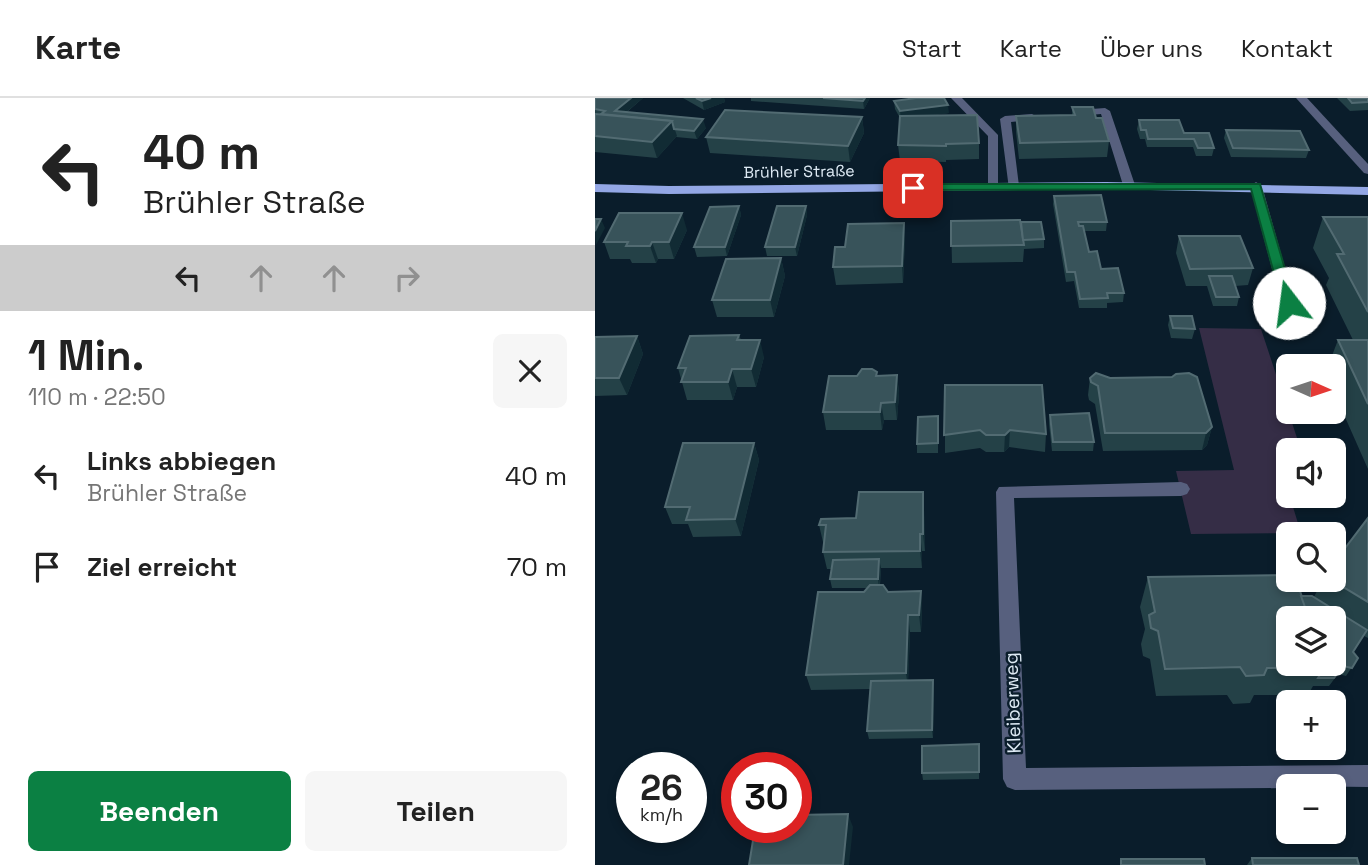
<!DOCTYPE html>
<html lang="de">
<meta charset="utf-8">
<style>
body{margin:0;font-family:"Space Grotesk",sans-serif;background:#f6f6f6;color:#222;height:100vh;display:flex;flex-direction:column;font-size:26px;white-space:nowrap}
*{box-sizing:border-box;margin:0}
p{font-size:23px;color:#767676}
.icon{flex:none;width:38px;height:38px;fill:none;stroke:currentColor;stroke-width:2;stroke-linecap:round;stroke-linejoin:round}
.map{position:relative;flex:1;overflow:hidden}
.drawer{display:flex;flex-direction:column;background:#fff;width:595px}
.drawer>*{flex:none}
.guide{background:#fff;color:#222;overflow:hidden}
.needle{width:46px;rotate:93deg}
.buttons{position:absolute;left:681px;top:256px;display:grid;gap:14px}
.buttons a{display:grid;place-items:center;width:70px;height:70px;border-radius:10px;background:#fff;box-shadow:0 4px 10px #0003;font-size:35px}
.speed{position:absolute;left:21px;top:654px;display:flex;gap:14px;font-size:35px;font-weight:700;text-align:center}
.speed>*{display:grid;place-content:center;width:91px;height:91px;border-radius:50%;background:#fff;box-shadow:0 4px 10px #0003;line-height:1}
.speed small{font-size:18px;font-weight:400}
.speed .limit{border:10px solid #d22;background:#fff;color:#111}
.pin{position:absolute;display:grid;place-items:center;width:60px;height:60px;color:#fff;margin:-30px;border-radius:14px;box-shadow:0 4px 10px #0006}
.me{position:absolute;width:77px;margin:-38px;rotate:345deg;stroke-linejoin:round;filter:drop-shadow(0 0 5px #0008)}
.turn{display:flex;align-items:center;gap:24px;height:147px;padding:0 28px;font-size:32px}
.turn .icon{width:91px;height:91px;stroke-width:2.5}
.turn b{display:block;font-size:49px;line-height:60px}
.lanes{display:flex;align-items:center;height:66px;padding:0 28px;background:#0003;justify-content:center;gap:35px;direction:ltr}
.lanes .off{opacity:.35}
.round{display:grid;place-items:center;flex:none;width:74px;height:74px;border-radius:10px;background:#f6f6f6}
.headline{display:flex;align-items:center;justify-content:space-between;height:119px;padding:0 28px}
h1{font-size:42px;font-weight:600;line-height:52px}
.button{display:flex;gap:14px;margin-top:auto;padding:14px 28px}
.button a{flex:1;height:80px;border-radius:10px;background:#0b8043;color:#fff;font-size:28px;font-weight:600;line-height:80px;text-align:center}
.button a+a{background:#f6f6f6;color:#222}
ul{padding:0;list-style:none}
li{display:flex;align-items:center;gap:21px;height:91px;padding:0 28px}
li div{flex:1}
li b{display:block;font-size:26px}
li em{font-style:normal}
header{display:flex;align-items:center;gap:42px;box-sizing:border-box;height:98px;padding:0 35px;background:#fff;border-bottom:2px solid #e0e0e0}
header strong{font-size:33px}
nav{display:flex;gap:38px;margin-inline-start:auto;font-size:24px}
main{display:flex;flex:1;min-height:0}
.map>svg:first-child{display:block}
.green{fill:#352d46}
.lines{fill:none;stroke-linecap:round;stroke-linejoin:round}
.minor{fill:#57607e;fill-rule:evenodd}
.major{fill:#93a7e5;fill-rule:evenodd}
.wall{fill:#244147}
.shaded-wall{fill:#112b34}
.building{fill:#38535a;stroke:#526b72;stroke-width:2}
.route{fill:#0b8043;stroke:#07532c;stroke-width:2}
.labels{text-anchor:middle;stroke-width:5;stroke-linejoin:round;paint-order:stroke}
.far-street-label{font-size:16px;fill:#deeaf4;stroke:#0a1d2b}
.street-label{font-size:19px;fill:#deeaf4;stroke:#0a1d2b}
</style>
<header>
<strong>Karte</strong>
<nav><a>Start</a><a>Karte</a><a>Über uns</a><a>Kontakt</a></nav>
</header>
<main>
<section class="drawer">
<div class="guide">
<div class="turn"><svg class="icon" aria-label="left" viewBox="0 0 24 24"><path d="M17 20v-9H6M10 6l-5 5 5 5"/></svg><div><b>40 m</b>Brühler Straße</div></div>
<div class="lanes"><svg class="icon" aria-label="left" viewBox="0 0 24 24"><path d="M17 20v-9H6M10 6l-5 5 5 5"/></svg><svg class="icon off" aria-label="ahead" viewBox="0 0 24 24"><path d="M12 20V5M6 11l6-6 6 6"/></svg><svg class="icon off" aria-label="ahead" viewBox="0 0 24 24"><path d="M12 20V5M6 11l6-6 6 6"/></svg><svg class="icon off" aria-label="right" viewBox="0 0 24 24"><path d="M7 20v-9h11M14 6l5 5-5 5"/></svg></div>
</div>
<div class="headline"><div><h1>1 Min.</h1><p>110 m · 22:50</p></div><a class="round"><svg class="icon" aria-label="close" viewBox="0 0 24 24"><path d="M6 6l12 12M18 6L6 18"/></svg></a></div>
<ul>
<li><svg class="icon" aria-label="left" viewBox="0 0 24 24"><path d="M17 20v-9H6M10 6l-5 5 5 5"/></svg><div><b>Links abbiegen</b><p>Brühler Straße</p></div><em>40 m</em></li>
<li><svg class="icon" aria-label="arrive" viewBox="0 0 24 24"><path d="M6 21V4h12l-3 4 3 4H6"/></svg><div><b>Ziel erreicht</b></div><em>70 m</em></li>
</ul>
<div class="button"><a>Beenden</a><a>Teilen</a></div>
</section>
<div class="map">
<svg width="773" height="767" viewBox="0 0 773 767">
<rect width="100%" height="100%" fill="#0a1d2b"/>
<!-- green -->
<path class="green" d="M604,230L666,231L706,352H693V397H722L726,409H698L706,435L596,436L581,373L639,372Z"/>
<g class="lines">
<!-- minor -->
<g class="minor">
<path d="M356,0H367L403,37V92L393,89V38Z"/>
<path d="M701,0H712L773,66V76L769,75Z"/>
<path d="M510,10L515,13L540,87L538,90L528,87L506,16L483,18L478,15L483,12Z"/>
<path d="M437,16L442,19L441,21L416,24L424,88L414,91L405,21L410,18Z"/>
<path d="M661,84L667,88L707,231L705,234L700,236L693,231L655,88Z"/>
<path d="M586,384L592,386L595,391L592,396L586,398L419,400L431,670L773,667V689L693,688V690L420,692L412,689L408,681L401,394L404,389Z"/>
</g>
<!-- major -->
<path class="major" d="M511,84L773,89V97L511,91L74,96L0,94V86L74,88Z"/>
</g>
<!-- wall -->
<g class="wall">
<path d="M1,0H48L32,14L111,30L102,41L81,39L62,60L0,54V1Z"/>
<path d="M88,0H129L130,4L109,12Z"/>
<path d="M156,0H275L269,11L156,3Z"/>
<path d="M742,0H773V12L755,13Z"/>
<path d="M299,3L354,15L336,17L384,45V61L351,62V64L305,63L303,47L305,20L300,11Z"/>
<path d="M477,9L501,20L514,43L512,59L424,61L421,34V18L477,17Z"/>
<path d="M267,19L269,35L255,64L115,55L111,39Z"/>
<path d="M544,22L589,35L619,50L617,58H601L598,49H552L550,41H545L542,31Z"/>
<path d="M631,32L714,52L711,60L636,59L629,40Z"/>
<path d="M459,98L512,124L511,133H489L494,154L506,171L529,195L528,204L512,205V210H484L479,183L471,184L458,106Z"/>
<path d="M144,108L146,117L132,158L102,159L99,149Z"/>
<path d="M211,108L212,117L202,158H172L170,149Z"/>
<path d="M728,119H773V371L738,292V268H733L743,242H758L731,187L734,180L718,150Z"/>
<path d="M356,123L426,124L449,141V150L429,151L428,164L357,165Z"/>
<path d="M92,132L79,161H63L61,165H37L35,161H15L9,144Z"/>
<path d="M584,138L658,170L653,187L640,188L644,199L642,208H618L612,188H591L581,155Z"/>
<path d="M310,142L308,185L241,187L238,169L250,149Z"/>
<path d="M186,160L190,178L179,219H122L117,202Z"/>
<path d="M575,218L600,231L597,241L576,240L573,227Z"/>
<path d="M144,237L146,242L169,259L161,289H142L138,302H92L83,270Z"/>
<path d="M42,238L48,256L32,297L0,298V239Z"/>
<path d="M282,274V278L302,277L304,295L302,322H289L287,332H231L228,314L262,278Z"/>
<path d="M577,279L617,329L612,347L607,352L508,353L500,306L494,302L493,297L495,280Z"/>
<path d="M350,287L451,336L450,354L414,349L409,354H391L385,350L350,355Z"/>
<path d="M455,317L499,344L498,353H457L454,326Z"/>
<path d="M343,328V355H322V346Z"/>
<path d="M159,345L164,362L146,438L98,439L93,426H77L70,409Z"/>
<path d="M329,411L330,453H327V470H286L285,487L293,494L326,493L327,510L326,534H315L313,582L339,590L338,640L274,641L272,633L275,591L216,592L211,577L273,490H237L235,481L237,471H232L228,454L229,444H228L224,427L261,420Z"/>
<path d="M773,420V540L769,538L758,554L763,560L751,578L743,576L734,588H718L713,597H659L655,605L638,606L632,597L561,598L555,561L548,558L546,546L550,531L545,509L553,479L719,499L728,481H738Z"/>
<path d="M384,646V681L328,682L327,675Z"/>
<path d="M657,760L764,767H652Z"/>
</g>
<!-- shaded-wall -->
<g class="shaded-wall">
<path d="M36,0H48L23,21L20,13Z"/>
<path d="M116,0H129L130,4L109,12L107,3Z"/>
<path d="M270,0H275L269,11L268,3Z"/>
<path d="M353,7L354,15L306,22L305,13Z"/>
<path d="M267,19L269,35L255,64L253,48Z"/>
<path d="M108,21L111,30L102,41L99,33Z"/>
<path d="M77,23L82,38L62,60L57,44Z"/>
<path d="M144,108L146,117L132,158L130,149Z"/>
<path d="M211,108L212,117L202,158L200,149Z"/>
<path d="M87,115L92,132L79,161L74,144Z"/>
<path d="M6,121L10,130L1,147L0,133Z"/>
<path d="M309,125L310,142L308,185L307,168Z"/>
<path d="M57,144L63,161L61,165L55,148Z"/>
<path d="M186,160L190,178L179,219L175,202Z"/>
<path d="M42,238L48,256L32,297L24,280Z"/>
<path d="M165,242L169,259L161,289L156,271Z"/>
<path d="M137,271L142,289L138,302L133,284Z"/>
<path d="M302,277L304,295L302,322L300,304Z"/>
<path d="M286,305L289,322L287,332L285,314Z"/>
<path d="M617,329L612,347L607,352L611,335Z"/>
<path d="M415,332L414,349L409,354L410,337Z"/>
<path d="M159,345L164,362L146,438L140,421Z"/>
<path d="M328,394L329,411L330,453L328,436Z"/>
<path d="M325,436L327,453V470L325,453Z"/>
<path d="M284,461L286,470L284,490L283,481Z"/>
<path d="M326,493L327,510L326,534L324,517Z"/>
<path d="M313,517L315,534L313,591L311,575Z"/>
<path d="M338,582L339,590L338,640L337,632Z"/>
<path d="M253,716L258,729L254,767H248Z"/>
</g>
<!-- building -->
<g class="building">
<path d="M1,0H36L20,13L108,21L99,33L79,31L77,23L6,16L10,13L0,11V1Z"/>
<path d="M101,0H116L107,3Z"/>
<path d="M228,0H270L268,3Z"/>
<path d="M321,0H349L353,7L305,13L299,3Z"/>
<path d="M753,0H773V4L757,5Z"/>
<path d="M477,9H498L501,20H507L514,43L425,45L421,18L480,17Z"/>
<path d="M130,12L267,19L253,48L111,39Z"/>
<path d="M0,16L77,23L57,44L0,38Z"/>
<path d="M382,17L384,45L351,46V48L303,47L305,18Z"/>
<path d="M544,22H584L589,35H614L619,50H603L599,41H553L551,32H546Z"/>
<path d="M631,32L705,33L714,52L638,50Z"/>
<path d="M506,97L512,124H483L484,128H488L494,154L502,153L506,171L523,170L529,195H512L513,200L485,201L480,174H472L459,98Z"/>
<path d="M144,108L130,149H99L115,109Z"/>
<path d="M182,108H211L200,149H170Z"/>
<path d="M24,115H87L74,144H57L55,148H31L33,144H9Z"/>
<path d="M728,119H773V214L742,156H749Z"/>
<path d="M0,121H6L0,133Z"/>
<path d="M425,122L429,147L356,148V123Z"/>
<path d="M426,124H446L449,141L428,142Z"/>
<path d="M309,125L307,168L238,169L240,149H250L253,126Z"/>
<path d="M584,138H645L658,170L595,171Z"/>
<path d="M186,160L175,202H117L131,161Z"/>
<path d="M614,178H637L644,199H621Z"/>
<path d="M575,218H597L600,231L578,230Z"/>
<path d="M144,237L142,242H165L156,271H137L133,284H86L91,270H83L95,238Z"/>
<path d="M42,238L24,280H0V239Z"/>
<path d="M743,242H773V306Z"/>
<path d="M267,271H277L282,274L281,278L302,277L300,304L286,305L285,314H228L234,278H262Z"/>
<path d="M501,275L515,280L577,279L581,276L594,275L602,279L617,329L611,335H510L503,288L496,284L495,280Z"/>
<path d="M350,287H447L451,336L415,332L410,337H391L385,332L349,337Z"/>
<path d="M494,315L499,344H458L455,317Z"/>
<path d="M343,318V345L322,346L323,319Z"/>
<path d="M88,345H159L140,421L91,422L95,409H70Z"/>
<path d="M264,394H328V436H325V453L228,454L231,427H224L226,421L261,420Z"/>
<path d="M773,420V504L735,481H738V466Z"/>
<path d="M284,461L283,481H235L238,462Z"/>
<path d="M693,477V481H701L714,520H693V565H729L730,569L672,570L669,577L651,578L645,569L570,571L563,533L556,530L554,517L560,514L553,479Z"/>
<path d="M275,487H288L293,494L326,493L324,517H313L311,575L211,577L223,494H269Z"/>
<path d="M706,498H717L772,532L758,554L763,560L757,570L748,568L739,580H723L730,569L729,565H738V520H714Z"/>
<path d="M338,582L337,632L272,633L276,583Z"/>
<path d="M384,646V674L327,675V648Z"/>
<path d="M253,716L248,767H154L160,730H201V717Z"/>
<path d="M657,760H762L764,767H658Z"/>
<path d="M526,761H609L610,767H526Z"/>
</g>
<!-- route -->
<path class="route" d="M318,86H665L700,205L694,209L687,205L656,91L314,92L312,90Z"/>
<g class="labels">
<!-- far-street labels -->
<g class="far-street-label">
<text transform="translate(204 73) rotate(-1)" y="6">Brühler Straße</text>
</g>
<!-- street labels -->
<g class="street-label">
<text transform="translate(417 605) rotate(-92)" y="7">Kleiberweg</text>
</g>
</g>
</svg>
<div class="buttons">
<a><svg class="needle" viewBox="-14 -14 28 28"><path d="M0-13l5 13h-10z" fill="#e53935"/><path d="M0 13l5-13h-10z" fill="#767676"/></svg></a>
<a><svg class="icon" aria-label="sound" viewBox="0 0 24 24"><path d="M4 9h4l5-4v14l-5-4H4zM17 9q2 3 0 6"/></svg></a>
<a><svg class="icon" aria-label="search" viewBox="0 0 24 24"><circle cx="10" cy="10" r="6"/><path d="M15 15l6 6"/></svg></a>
<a><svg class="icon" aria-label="layers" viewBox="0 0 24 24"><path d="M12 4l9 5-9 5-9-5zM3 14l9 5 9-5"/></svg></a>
<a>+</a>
<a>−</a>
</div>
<div class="speed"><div>26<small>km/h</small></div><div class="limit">30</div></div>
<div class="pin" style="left:318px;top:90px;background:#d93025"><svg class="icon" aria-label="arrive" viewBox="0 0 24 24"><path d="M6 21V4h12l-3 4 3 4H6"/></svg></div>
<svg class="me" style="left:694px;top:205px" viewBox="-20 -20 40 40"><circle r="19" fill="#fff"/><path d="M0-13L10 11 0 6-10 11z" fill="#0b8043"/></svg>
</div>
</main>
